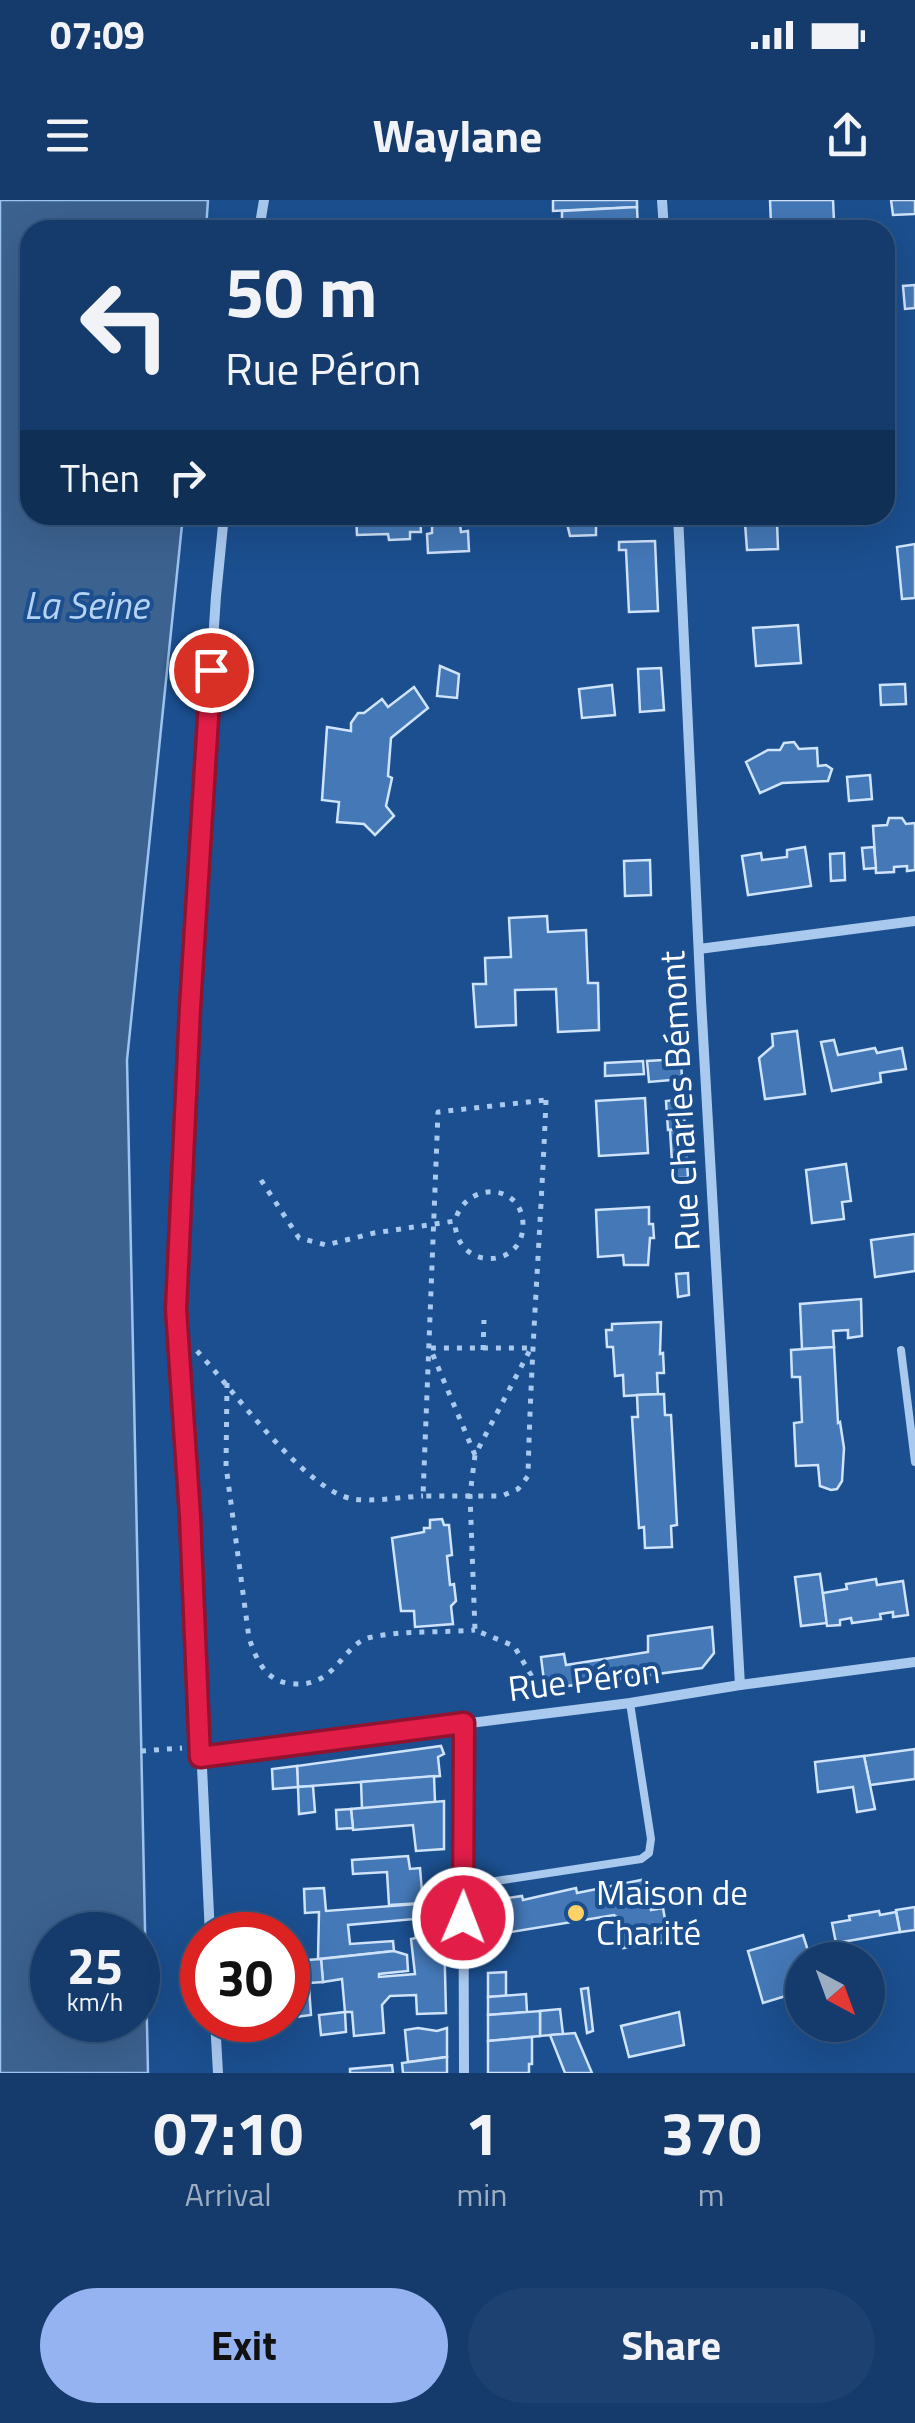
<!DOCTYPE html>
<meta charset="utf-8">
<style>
body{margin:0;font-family:"Titillium Web",sans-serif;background:#1d4271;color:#f1f3f6;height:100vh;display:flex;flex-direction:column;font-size:38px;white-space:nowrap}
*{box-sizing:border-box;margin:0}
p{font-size:32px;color:#9dadc1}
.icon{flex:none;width:55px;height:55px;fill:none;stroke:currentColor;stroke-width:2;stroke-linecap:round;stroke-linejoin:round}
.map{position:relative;height:1873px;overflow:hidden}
.drawer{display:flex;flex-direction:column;background:#143b6b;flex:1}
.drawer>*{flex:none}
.top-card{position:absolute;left:20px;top:20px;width:875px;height:305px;border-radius:30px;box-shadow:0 10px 40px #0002,0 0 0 2px #33557e;background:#143b6b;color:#f1f3f6;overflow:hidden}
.needle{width:65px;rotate:139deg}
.tools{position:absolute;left:785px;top:1742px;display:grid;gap:20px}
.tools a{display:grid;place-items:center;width:100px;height:100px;border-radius:50%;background:#143b6b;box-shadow:0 10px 40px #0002,0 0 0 2px #33557e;font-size:50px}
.speed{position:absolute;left:30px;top:1712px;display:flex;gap:20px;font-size:50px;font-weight:700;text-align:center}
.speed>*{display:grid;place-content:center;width:130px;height:130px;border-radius:50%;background:#143b6b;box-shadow:0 10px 40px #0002,0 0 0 2px #33557e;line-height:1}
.speed small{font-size:25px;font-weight:400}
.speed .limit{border:15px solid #d22;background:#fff;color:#111}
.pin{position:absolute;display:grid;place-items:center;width:85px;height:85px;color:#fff;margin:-42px;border:5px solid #fff;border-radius:50%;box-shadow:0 2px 10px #0007}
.me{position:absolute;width:110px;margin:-55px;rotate:1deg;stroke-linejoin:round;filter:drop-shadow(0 0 8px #0008)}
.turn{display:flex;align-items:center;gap:35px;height:210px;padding:0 40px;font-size:45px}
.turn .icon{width:130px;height:130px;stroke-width:2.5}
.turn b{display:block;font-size:70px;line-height:85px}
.then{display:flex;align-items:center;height:95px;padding:0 40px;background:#0003;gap:20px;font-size:38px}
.eta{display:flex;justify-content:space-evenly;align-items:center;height:170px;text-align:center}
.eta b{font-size:60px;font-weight:700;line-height:70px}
.primary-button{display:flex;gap:20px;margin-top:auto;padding:20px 40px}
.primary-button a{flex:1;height:115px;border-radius:60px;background:#95b2f1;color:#111;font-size:40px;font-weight:700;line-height:115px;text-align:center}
.primary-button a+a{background:#1d4271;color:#f1f3f6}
.status{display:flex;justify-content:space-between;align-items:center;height:70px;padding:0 50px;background:#143b6b;direction:ltr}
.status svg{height:28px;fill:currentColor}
header{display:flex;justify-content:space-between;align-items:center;height:130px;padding:0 40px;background:#143b6b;font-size:45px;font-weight:700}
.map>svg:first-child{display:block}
.water{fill:#3c6290;stroke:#9cc4f0;stroke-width:2.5;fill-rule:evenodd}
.building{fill:#4478b7;stroke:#cfe3fa;stroke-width:2.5}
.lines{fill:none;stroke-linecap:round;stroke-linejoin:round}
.path{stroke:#a9c9ee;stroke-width:5;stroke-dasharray:5 8;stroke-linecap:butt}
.service{stroke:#a9c9ee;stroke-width:8}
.minor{stroke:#a9c9ee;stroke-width:10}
.route-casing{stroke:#92132f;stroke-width:25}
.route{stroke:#e11d48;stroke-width:18}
.poi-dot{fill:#ffd166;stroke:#1b4f8f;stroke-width:4}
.labels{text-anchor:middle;stroke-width:8;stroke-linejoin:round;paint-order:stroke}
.street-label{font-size:35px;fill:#fff;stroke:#1b4f8f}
.poi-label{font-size:35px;fill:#fff;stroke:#1b4f8f;text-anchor:start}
.water-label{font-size:38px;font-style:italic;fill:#b5d3f5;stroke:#1b4f8f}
</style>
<div class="status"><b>07:09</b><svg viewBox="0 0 49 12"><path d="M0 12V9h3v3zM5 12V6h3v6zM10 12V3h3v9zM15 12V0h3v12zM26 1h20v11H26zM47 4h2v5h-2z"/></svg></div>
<header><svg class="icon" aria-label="menu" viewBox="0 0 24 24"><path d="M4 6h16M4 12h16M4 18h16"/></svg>Waylane<svg class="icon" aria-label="share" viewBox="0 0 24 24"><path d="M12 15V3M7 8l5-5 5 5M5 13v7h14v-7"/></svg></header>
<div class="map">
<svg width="915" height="1873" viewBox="0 0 915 1873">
<rect width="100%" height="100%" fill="#1b4f8f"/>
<!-- water -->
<path class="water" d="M0,0H208L206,30H30V315H183L127,860L148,1873H0ZM52,1735H138V1820H52Z"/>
<!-- building -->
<g class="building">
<path d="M553,0H637V7L553,11Z"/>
<path d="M770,0H833L834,21L771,24Z"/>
<path d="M891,0H915V14L893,15Z"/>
<path d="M637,7L638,29H624V20L594,21V29L562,30V11Z"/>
<path d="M915,85V108L905,109L903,86Z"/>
<path d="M356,315H420L421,332H410V339L389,340L388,334L357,335Z"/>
<path d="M565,315H602V321H596V335L570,336Z"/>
<path d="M736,315H799V321L777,322L778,349L747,350L745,323L736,324Z"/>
<path d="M460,324L461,332L468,331L469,351L428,353L427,334L432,333V326Z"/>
<path d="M655,341L658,411L629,412L626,350H619V342Z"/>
<path d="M915,344V398L902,399L897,347Z"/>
<path d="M798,425L801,463L756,466L753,428Z"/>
<path d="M440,466L459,474L457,498L437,496Z"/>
<path d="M661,468L664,510L640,512L638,469Z"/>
<path d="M905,484L906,504L881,505L880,485Z"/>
<path d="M612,485L615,515L582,518L579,489Z"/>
<path d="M414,487L428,508L391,538L388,576L392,578L386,606L394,616L375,635L364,624L337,622L339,602L322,600L327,527L351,531V523L358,513H364L382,499L388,507Z"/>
<path d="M794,542L799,549L817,548L818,566L826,565L832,569L828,581L782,583L760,593L746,562L768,550H780L784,543Z"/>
<path d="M870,575L872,599L849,601L847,577Z"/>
<path d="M889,618H902L906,624L915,623V670L907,671V666L894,667V672L876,673L873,626L887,625Z"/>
<path d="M805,647L811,686L748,695L742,656L761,653L762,660L787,657V650Z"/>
<path d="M874,647L876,668L864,669L862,648Z"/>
<path d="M844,653L845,680L831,681L830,654Z"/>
<path d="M650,660L651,695L625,696L624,661Z"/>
<path d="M547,716L548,732L586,730L588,783H598L599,830L558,832L556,789L515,790L516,825L476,827L473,784H486L485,758L511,757L509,718Z"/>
<path d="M797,831L805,894L765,899L759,858L773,846L772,834Z"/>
<path d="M834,840L838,855L875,848L877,853L902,848L906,869L880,873L881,882L832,891L821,842Z"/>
<path d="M681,859L682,879L649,882L647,861Z"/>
<path d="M643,861L644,874L605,876V863Z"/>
<path d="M645,898L648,953L599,956L596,901Z"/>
<path d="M683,899L685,929L668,930L666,901Z"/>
<path d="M685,929L688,978H673L670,930Z"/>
<path d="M846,964L851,1001L842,1002L844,1019L812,1023L806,970Z"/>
<path d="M649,1007V1024H653L654,1038H650L648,1065H624L623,1055L598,1057L596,1010Z"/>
<path d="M915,1034V1071L875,1077L871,1040Z"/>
<path d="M688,1073L689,1095L678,1097L676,1074Z"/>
<path d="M861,1099L862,1136L848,1138V1130L833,1131L834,1147L802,1149L800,1104Z"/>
<path d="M661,1122L660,1154L663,1153L664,1173H657L658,1194L624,1196L623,1175L615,1176L613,1147H607L606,1130H612V1124Z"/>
<path d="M834,1147L838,1223L840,1222L844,1248L842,1281L837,1289L831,1290L820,1286L818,1265L796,1266L794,1223L802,1222L800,1177H792L791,1150Z"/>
<path d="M664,1194L665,1215H671L677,1325L671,1326L672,1347L645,1348L644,1327L639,1328L632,1217H638L637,1195Z"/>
<path d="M442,1319L444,1325H449L452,1355L447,1356L450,1385L454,1384L456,1401L451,1406L453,1424L415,1427L414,1411H401L392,1338L424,1332V1328H430V1320Z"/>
<path d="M820,1374L827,1423L801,1426L795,1377Z"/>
<path d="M876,1379L877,1385L903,1381L908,1415L893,1417V1412L880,1414L881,1419L852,1423L851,1418L840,1420V1425L827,1426L823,1393L847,1389L846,1384Z"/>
<path d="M712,1427L714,1453L702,1468L545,1489L541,1457L564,1454L566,1465L648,1452V1436Z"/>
<path d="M441,1546L444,1554L438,1557L440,1576L298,1587L297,1566Z"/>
<path d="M915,1549V1579L870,1585L864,1556Z"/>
<path d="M864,1556L875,1609L857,1612L853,1587L818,1592L815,1562Z"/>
<path d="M297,1566L298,1587L273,1589L272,1569Z"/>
<path d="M434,1576L435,1602L362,1609L361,1582Z"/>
<path d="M313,1586L315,1612L299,1614L298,1587Z"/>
<path d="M444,1601V1649L416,1651L413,1625L353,1630L351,1609Z"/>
<path d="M351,1609L353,1628L337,1629L336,1610Z"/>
<path d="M408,1656L410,1669L420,1668L423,1703L389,1705L387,1672L353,1674L352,1660Z"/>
<path d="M646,1679L651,1710L663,1708L669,1742L623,1748L618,1718L614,1715L487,1736L488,1701L522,1696L523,1700L576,1688L577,1693Z"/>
<path d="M324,1688L326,1711L444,1702V1732L429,1733V1738L416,1739L414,1719L348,1725L350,1744L393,1741L394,1751L318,1759L319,1712L305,1713L304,1689Z"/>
<path d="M915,1707V1730L900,1732L896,1710Z"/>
<path d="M879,1711L880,1715L896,1712L900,1732L836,1743L832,1723L850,1720L849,1716Z"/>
<path d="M444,1732L446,1813L417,1814L416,1795L390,1796L382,1805L384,1833L354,1836L352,1812H345L342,1779L323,1782L321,1759L394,1751L407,1755L408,1771L379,1774V1777L415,1774L411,1739Z"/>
<path d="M803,1735L811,1760H802V1791L763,1803L748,1751Z"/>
<path d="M321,1759L323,1782L309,1783L307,1760Z"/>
<path d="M307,1760L311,1815L288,1818V1762Z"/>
<path d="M506,1772V1796L488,1797V1773Z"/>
<path d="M588,1788L593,1831L587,1833L581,1789Z"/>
<path d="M526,1794L527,1812L488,1815V1797Z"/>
<path d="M560,1809L563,1834L540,1836V1811Z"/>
<path d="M540,1811V1836L488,1841V1815Z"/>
<path d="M345,1812L346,1832L321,1835L319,1815Z"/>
<path d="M679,1812L684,1845L629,1857L621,1826Z"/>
<path d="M418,1828L437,1831L447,1828V1857L408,1862L405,1830Z"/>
<path d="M575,1833L592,1873H565L550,1835Z"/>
<path d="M532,1837V1864H529V1873H488V1841Z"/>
<path d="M447,1857V1873H403L402,1863Z"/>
<path d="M392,1865L393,1873H350V1869Z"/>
</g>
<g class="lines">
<!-- path -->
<g class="path">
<path d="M546,900C541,1026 531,1151 528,1276L518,1289L502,1296H423L438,912Z"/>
<path d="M261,980L299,1038L326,1045L374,1033L455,1021C466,980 523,983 523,1025C523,1070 455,1071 455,1021"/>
<path d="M483,1150L484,1120"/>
<path d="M197,1151C232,1188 305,1291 353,1299C374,1302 401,1297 423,1296"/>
<path d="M227,1183L226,1266L249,1438C256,1458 264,1479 287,1483C337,1492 341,1442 372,1437C405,1430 442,1433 475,1430"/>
<path d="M475,1255L430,1148H531L475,1255L470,1295L475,1430L514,1446L531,1475L537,1497"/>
<path d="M141,1551L182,1548"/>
</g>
<!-- service -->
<g class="service">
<path d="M901,1150L915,1262"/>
<path d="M463,1686L641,1659L649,1653L651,1639L630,1503"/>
</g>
<!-- minor -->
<g class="minor">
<path d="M662,0L664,30"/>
<path d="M259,30L264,0"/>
<path d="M678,315L701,800L740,1485"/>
<path d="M699,749L915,721"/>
<path d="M463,1523L464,1873"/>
<path d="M200,1557L630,1503L740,1485L915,1462"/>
<path d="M210,1735L190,1316L177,1109L189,808L216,396L224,315"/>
<path d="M215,1820L218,1873"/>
</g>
</g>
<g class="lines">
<defs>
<path id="route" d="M211,470L190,808L176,1109L190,1316L200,1557L464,1523L463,1718"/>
</defs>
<!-- route casing -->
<use href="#route" class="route-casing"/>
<!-- route -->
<use href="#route" class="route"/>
</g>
<!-- markers -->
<circle class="poi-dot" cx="576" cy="1713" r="10"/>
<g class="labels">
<!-- street labels -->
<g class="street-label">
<text transform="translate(680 901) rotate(-93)" y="12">Rue Charles Bémont</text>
<text transform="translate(584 1480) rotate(-7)" y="12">Rue Péron</text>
</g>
<!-- poi labels -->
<g class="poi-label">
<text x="596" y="1705">Maison de<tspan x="596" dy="40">Charité</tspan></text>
</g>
<!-- water labels -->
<g class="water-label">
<text x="86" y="419">La Seine</text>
</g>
</g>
</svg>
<div class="tools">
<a><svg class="needle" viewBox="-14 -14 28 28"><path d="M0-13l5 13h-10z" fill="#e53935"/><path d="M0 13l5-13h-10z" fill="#9dadc1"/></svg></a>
</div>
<div class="speed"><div>25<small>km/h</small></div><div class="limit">30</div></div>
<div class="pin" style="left:211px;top:470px;background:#d93025"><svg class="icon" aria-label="arrive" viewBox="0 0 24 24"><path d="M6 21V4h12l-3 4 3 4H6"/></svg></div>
<svg class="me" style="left:463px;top:1718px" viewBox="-20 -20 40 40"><circle r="17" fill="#e11d48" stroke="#fff" stroke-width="3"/><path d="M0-11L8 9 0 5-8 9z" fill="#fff"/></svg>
<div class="top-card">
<div class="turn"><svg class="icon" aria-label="left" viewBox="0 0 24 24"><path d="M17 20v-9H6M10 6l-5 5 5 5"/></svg><div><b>50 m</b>Rue Péron</div></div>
<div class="then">Then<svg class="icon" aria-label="right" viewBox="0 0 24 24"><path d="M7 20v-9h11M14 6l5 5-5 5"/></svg></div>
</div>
</div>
<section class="drawer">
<div class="eta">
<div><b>07:10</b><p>Arrival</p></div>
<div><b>1</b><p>min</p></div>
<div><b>370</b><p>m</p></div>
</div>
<div class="primary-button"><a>Exit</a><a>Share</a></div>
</section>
